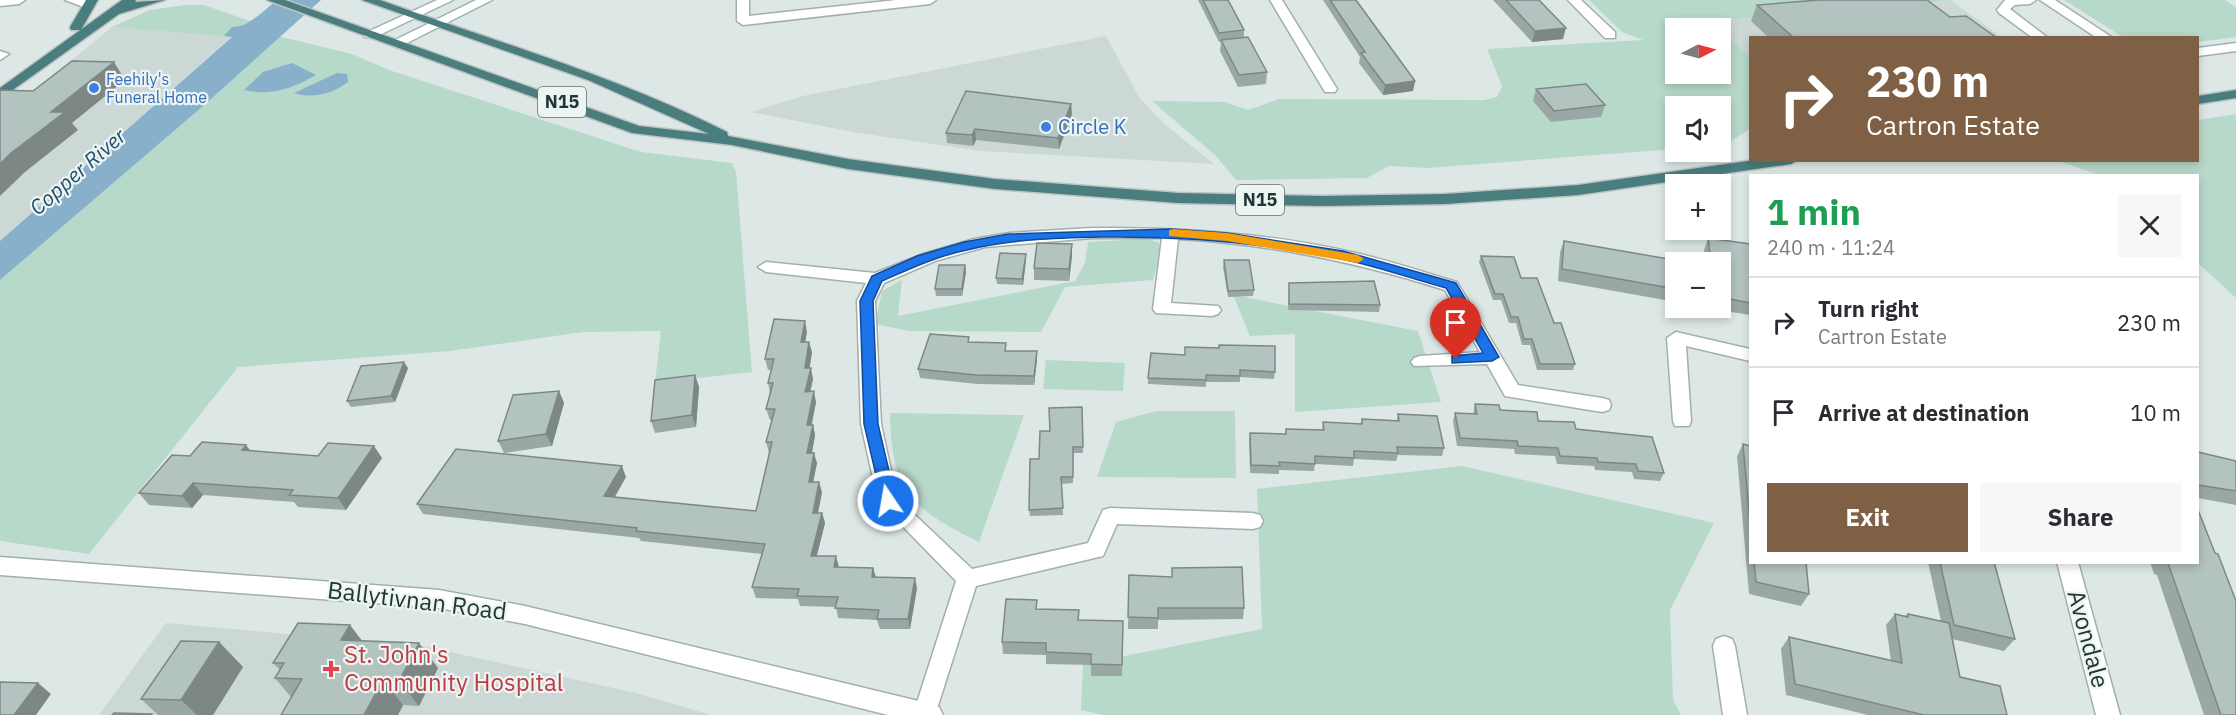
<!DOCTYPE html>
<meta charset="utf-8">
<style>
body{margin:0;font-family:"IBM Plex Sans",sans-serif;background:#f7f7f7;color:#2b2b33;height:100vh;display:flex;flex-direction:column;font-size:22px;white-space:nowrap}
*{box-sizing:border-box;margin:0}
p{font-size:20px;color:#7c7c81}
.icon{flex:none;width:33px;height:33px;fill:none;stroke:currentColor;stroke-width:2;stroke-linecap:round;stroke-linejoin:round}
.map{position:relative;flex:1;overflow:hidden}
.details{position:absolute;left:1749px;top:174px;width:450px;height:390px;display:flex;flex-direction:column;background:#fff;border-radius:0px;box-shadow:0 3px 9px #0003}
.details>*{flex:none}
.hud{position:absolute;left:1749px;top:36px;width:450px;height:126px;border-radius:0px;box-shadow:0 3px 9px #0003;background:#806045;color:#fff;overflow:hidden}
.needle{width:39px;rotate:84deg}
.controls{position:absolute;left:1665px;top:18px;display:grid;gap:12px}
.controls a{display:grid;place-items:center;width:66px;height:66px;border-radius:0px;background:#fff;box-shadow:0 3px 9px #0003;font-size:30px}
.pin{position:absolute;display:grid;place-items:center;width:51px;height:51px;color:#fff;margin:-62px -26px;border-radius:50% 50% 50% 0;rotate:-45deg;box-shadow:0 0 6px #0007}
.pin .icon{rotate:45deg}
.me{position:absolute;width:66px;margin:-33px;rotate:348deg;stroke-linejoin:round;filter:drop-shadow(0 0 4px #0008)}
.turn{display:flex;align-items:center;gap:21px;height:126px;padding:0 18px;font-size:27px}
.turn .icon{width:78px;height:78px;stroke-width:2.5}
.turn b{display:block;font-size:42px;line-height:51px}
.round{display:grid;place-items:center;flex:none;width:63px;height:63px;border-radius:0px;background:#f7f7f7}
.headline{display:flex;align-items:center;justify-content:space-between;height:102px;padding:0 18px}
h1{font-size:36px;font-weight:700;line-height:45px;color:#1e9e55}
.action{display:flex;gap:12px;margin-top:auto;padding:12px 18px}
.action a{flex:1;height:69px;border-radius:0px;background:#806045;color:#fff;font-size:24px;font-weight:700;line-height:69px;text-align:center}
.action a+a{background:#f7f7f7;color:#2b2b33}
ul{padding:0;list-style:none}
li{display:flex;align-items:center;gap:18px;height:90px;padding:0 18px;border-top:2px solid #e1e1e2}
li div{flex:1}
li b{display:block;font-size:22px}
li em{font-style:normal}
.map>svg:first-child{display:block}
.built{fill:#ccd8d5}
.green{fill:#b7d9c9}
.water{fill:#88b0cb}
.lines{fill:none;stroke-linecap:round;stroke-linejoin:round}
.service-casing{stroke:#a1afae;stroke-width:3}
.minor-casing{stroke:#a1afae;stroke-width:3}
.tertiary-casing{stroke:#a1afae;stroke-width:3}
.secondary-casing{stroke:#9db3b1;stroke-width:3}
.trunk-casing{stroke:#bcc3c3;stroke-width:3}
.service{fill:#fff;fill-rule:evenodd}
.minor{fill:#fff;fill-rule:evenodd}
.tertiary{fill:#fff;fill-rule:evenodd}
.secondary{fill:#fff;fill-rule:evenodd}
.trunk{fill:#497d7e;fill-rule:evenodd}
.wall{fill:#9aa8a5}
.shaded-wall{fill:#7d8886}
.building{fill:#b3c3c0;stroke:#7d8886;stroke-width:1.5}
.route{fill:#1a73e8;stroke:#114b97;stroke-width:1.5}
.slow{fill:#f59e0b}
.shop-dot{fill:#3f7fe0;stroke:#edf5f3;stroke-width:2}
.health-dot{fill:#e0444e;stroke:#edf5f3;stroke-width:2}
.labels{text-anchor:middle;stroke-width:4.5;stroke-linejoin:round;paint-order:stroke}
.far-shop-label{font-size:16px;fill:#366cbe;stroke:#edf5f3;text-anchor:start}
.shield{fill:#edf5f3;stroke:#5e706f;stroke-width:1.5}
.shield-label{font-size:18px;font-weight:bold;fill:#203736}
.shop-label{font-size:20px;fill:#366cbe;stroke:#edf5f3;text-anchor:start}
.water-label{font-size:21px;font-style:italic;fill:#1f4d6e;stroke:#edf5f3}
.near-street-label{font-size:24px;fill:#203736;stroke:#edf5f3}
.near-health-label{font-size:24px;fill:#be3a42;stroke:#edf5f3;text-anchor:start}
</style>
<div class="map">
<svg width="2236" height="715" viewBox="0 0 2236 715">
<rect width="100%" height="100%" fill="#dde8e6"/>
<!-- built -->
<g class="built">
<path d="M1952,1L2001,37L1750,38V57L1712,21Z"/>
<path d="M112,27L232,36L0,241V119Z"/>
<path d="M1106,36L1139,97L1163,123L1214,164L980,151L853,132L751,112L803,96Z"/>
<path d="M166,623L423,646L636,693L711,715H99Z"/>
</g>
<!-- green -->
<g class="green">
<path d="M1589,0H1956L1713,21L1720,28H1676V74H1720L1721,29L1750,57V129L1721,147L1720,106H1676L1675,149L1428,168L1389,166L1367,178L1236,180L1216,156L1152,101L1225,102L1248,110L1279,99L1484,100L1497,97L1502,86L1487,49L1643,40L1622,32Z"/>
<path d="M2064,0H2225L2236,7V37L2198,42V38L2123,37Z"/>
<path d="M185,5H204L250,21L239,27H232L224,36L112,27L150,10Z"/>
<path d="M278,36L352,54L389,70L641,152L732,163L736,172L752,372L655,383L661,331L583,332L450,351L238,367L89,554L0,541V280L202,107Z"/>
<path d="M2236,114V298L2198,263V176L2099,175L2059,161L2198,160V120Z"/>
<path d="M1146,239L1158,242L1162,248L1153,280L1065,287L1041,332L909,331L875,324L882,291L902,280L898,316L1075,281L1085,263L1088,242Z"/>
<path d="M1233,295L1418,331L1441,402L1295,412V334L1250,336Z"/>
<path d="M1046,360L1125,363L1123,391L1043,389Z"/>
<path d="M1156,411H1235L1236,478L1097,477L1116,422Z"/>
<path d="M890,413L1024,415L979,542C912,509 891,492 890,413Z"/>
<path d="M1462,466L1714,523L1670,610L1673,700L1681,715H1103L1081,710L1083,664L1262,629L1257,489Z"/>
</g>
<!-- water -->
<g class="water">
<path d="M277,0H321L202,107L0,280V241L232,37L224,36L232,27C248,28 265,9 277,0Z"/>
<path d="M292,63L316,75C291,89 272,96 244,90L263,72Z"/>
<path d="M337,73L347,74L348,82C332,94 313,99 294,93Z"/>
</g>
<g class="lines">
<defs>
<g id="service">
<path d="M2005,0H2036L2030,4L2015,5L2010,9L2048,38H2033L1999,13L1997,10Z"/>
<path d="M2040,0H2055L2113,38H2097Z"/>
<path d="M2236,43V51L2198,56V48Z"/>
</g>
<g id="minor">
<path d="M737,0H749V16L896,0H936L930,4L743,25L737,21Z"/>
<path d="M1270,0H1282L1337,89L1335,92H1325Z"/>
<path d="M1568,0H1581L1615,32V38H1605Z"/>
<path d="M0,51L9,54L0,60Z"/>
<path d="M1092,228C1180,227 1269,233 1356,253C1390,261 1423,272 1457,282L1518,385L1602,398L1609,400L1611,405L1609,410L1602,412L1505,396L1487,364L1414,366L1411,362L1414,358L1420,356L1480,352L1445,290C1357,262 1270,244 1178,239L1171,303L1218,306L1221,310L1218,314L1212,316L1156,313L1153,309L1162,238H1092L985,247L935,261L884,283L875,301L881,424L897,498L972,569L1088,543L1103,510L1110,508L1253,513L1260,515L1263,521L1260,527L1253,529L1117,524L1103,556L976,586L935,715H913L956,581L878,501L861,424L857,301L866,283L766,272L758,267L766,262L875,273L923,254L974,239L1009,233Z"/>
<path d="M1676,332L1750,349V361L1686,346L1691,421L1689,426H1675L1673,421L1667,338Z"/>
<path d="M2057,562H2078L2120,715H2096Z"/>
<path d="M1724,636L1732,639L1735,646L1747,715H1723L1713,646L1716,639Z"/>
</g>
<g id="tertiary">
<path d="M0,0H25L19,4L0,6Z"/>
<path d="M65,0H85L95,5L89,9Z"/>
<path d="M0,557L439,590L525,606L931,704L939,707L943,715H888L525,624L439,608L0,575Z"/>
</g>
<g id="secondary">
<path d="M437,0H453L375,37H365L363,34Z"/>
<path d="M476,0H492L401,46L396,47L389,43Z"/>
</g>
<g id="trunk">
<path d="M86,0H98L81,30H71L70,27Z"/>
<path d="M122,0H136L135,2L165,0L119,14L0,99V88Z"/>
<path d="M267,0H285L639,126L709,134L588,80L362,0H380C497,42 616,76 727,132L728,136L848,159L995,179L1178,193L1322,196L1445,194L1578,185L1755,160H1798L1791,164L1578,195L1445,204L1322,206L1178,203L995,189L848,169L732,145L632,133Z"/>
<path d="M2236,90V98L2198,104V96Z"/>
</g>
</defs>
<!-- service casing -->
<use href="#service" class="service-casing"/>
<!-- minor casing -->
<use href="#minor" class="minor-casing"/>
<!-- tertiary casing -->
<use href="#tertiary" class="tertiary-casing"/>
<!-- secondary casing -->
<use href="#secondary" class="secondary-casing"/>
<!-- trunk casing -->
<use href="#trunk" class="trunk-casing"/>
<!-- service -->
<use href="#service" class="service"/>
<!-- minor -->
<use href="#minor" class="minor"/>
<!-- tertiary -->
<use href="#tertiary" class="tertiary"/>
<!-- secondary -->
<use href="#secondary" class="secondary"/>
<!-- trunk -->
<use href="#trunk" class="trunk"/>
</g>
<!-- wall -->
<g class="wall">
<path d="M1198,0H1228L1244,30V37L1267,72L1266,84L1238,87L1220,51L1221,42H1219Z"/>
<path d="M1323,0H1356L1415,81L1413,91L1383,95L1359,63L1360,57Z"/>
<path d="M1493,0H1539L1563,39L1532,42Z"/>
<path d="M1757,5L1950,17L1997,38H1769L1751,21Z"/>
<path d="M1536,89L1605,105L1601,117L1551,122L1533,101Z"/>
<path d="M1071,104L1072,114L1059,149L976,140L973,146L947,143L946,133Z"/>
<path d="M1708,238L1750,244V315L1707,308H1720V262H1705L1704,250Z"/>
<path d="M1564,241L1676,262V302L1558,281L1560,252Z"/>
<path d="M1072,244V256L1069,281L1034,280V268Z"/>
<path d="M1026,254V260L1023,285L997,284L996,278Z"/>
<path d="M1481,256L1521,278L1554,323L1575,364L1573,370H1537L1530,345H1522L1516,323H1509L1501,300H1493L1479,262Z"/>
<path d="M1224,260L1254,290L1253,296L1228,297L1223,267Z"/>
<path d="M965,265L966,272L962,296H936L935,289Z"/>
<path d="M1289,283L1380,305L1379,312L1288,310Z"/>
<path d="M807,332L805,342L812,352L809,368L813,379L810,392L816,402L812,425H813L815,435L812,453L817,463L813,482L822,492L818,513H822L825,523L817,556L839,567L873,568L876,577L917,588L910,629H880L877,620L838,618L836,607L800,606L798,599L756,598L752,587L762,554L641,541L639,538L423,514L417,504L626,477L615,497L756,511L769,453L766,442L772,420H770L766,409L770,393L768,383L771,370H768L765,359Z"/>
<path d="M970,342L1006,351H1037V360L1034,385L977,384L920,378L918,369Z"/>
<path d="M1219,348L1275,372L1274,379L1240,377V382H1206V387L1148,384V378L1185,355Z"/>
<path d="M408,368L395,402L351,407L347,401Z"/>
<path d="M695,375L699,387L696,427L655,433L651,421Z"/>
<path d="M559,391L564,403L552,446L504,453L498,441Z"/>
<path d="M1475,404L1576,429L1664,473L1660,481L1634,479L1632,472L1595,470L1594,466L1557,464L1555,456L1515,454L1514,449L1457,446L1453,421L1455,413L1473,414Z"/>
<path d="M1082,407L1083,453H1073V483L1061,484L1063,515L1030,516L1029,510L1039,459Z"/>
<path d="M1398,414L1444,448L1442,456L1398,455L1396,461L1354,459L1353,466L1315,464L1314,471L1279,470V474L1250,473L1249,440L1250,433L1285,434L1286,429L1322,430L1323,422L1361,424L1362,419L1397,420Z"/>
<path d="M1743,444L1750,446V562H1806L1809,594L1801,606L1749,594L1737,456Z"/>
<path d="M251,451L318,456L382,458L346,510L298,507L294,502L203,495L192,508L149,505L139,493L190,456Z"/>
<path d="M2198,452L2236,461V505L2198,498Z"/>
<path d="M1928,562H1994L2015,639L2004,651L1952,639L1960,677L2007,715H1868L1786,695L1781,649L1789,637L1891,661L1886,625L1895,614L1905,616L1908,614L1941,621Z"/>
<path d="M2150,562H2198L2236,715H2204L2157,575L2154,574Z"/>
<path d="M1172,568L1244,608L1243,619L1158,620V629H1128L1129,575L1172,577Z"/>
<path d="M1037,609L1079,620L1123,621L1122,676H1091V665L1046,664V655L1003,654L1002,642Z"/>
<path d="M362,641L438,668L419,706L403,705L398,715H281L291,697L275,678L280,670L273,663Z"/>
<path d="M219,642L243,667L213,715H158L141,699Z"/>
</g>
<!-- shaded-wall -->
<g class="shaded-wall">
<path d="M1566,28L1563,39L1532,42L1535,31Z"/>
<path d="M114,62L125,80L72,123L78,130L25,172L0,196V164L51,112Z"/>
<path d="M1415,81L1413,91L1383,95L1385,85Z"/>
<path d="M1071,104L1072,114L1059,149L1058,138Z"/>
<path d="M975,129L976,140L973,146L972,135Z"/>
<path d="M1072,244V256L1069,281V269Z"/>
<path d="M1026,254V260L1023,285L1022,279Z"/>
<path d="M965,265L966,272L962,296V289Z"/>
<path d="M805,321L807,332L803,352L801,342Z"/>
<path d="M809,342L812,352L808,379L805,368Z"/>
<path d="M1037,351V360L1034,385V376Z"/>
<path d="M404,362L408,368L395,402L391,396Z"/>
<path d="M811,368L813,379L808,402L805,392Z"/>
<path d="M695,375L699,387L696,427L692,415Z"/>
<path d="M559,391L564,403L552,446L546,434Z"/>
<path d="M814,391L816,402L809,435L807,425Z"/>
<path d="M813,425L815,435L810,463L807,453Z"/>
<path d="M246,445L255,457L242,450Z"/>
<path d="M374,446L382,458L346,510L338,498Z"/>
<path d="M814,453L817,463L811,492L809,482Z"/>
<path d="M622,466L626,477L609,506L604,496Z"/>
<path d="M819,482L822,492L816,523L813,513Z"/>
<path d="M193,483L203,495L192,508L182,496Z"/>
<path d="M822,513L825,523L814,566L811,556Z"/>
<path d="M836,556L839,567L836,578L834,567Z"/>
<path d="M873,568L876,579L872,577Z"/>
<path d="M915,578L917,588L910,629L908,619Z"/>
<path d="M350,625L370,651L341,640Z"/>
<path d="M219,642L243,667L213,715H197L181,700Z"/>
<path d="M419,643L438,668L419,706L399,681Z"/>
<path d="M383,680L403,705L398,715H364Z"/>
<path d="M38,683L51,694L36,715H14Z"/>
</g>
<!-- building -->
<g class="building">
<path d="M1203,0H1228L1244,30L1219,33Z"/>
<path d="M1330,0H1356L1415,81L1385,85L1361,53L1365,52Z"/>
<path d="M1506,0H1539L1566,28L1535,31Z"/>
<path d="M1819,0H1927L1950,17L1966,16L1997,38H1794L1757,5Z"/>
<path d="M1248,37L1267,72L1239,75L1221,40Z"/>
<path d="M72,61L114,62L51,112H65L11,153L0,164V90L33,91Z"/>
<path d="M1586,84L1605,105L1554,111L1536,89Z"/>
<path d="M966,91L1071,104L1058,138L975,129L972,135L946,133Z"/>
<path d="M1708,238L1750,244V303L1720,297V262H1711Z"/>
<path d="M1564,241L1686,262H1676V289L1562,269Z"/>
<path d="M1037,243L1072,244L1069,269L1034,268Z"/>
<path d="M1000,253L1026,254L1022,279L996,278Z"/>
<path d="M1481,256L1514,257L1521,278H1537L1554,323H1561L1575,364H1540L1532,339H1524L1518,317H1511L1503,294H1495Z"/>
<path d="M1224,260H1249L1254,290L1228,291Z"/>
<path d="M939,265H965L962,289H935Z"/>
<path d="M1374,281L1380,305L1289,304V283Z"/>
<path d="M774,319L805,321L801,342H809L805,368H811L805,392L814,391L807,425H813L807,453H814L809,482H819L813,513H822L811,556H836L834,567L873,568L872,577L915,578L908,619H877L879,610L835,608L838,597L797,596L799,589L752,587L765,544L636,531L637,528L417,504L456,449L622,466L604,496L756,511L772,442H766L775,409H766L773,383H768L774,359H765Z"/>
<path d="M930,334L969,337L968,342L1006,343L1005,351H1037L1034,376L976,375L918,369Z"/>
<path d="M1219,345L1275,346V372L1240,370V376L1206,375V380L1148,378L1151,353L1185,355V347L1219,348Z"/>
<path d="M404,362L391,396L347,401L361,366Z"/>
<path d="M695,375L692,415L651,421L655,380Z"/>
<path d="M559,391L546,434L498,441L513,395Z"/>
<path d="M1475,404L1499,405L1500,410L1537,412L1538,421L1574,422L1576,429L1652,437L1664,473L1638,471L1636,464L1598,462L1597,458L1560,456L1558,448L1518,446L1517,441L1460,438L1455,413L1477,414Z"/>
<path d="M1082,407L1083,447H1073V477H1061L1063,508L1029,510L1030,459H1039L1040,431H1050L1049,408Z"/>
<path d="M1398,414L1437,416L1444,448L1397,447L1398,453L1354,451V458L1315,456V464L1279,462L1280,466L1251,465L1250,433L1286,434V429L1324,430L1323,422L1362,424V419L1399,421Z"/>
<path d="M202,442L246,445L242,450L318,456L328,443L374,446L338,498L289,495L293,490L193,483L182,496L139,493L172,455L190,456Z"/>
<path d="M1743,444L1750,446V523Z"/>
<path d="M2198,452L2236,461V491L2198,485Z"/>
<path d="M2198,510L2215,553L2218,554L2236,601V715H2221L2168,563L2165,562H2198Z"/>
<path d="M1754,562H1806L1809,594L1756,582Z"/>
<path d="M1940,562H1994L2015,639L1954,625Z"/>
<path d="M1242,567L1244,608H1158V618L1128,617L1129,575L1172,577V568Z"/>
<path d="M1006,599L1037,600L1036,609L1079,610L1078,620L1123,621L1122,665L1091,664V654L1046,652V643L1002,642Z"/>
<path d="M1895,614L1908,617V614L1949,623L1960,677L2000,686L2007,715H1924L1795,684L1789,637L1902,663Z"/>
<path d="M298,623L350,625L341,640L419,643L399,681L383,680L364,715H281L302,679L275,678L284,663H273Z"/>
<path d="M181,641L219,642L181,700L141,699Z"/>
<path d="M0,682L38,683L14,715H0Z"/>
<path d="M114,713L152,714L151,715H112Z"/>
</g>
<!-- route -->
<path class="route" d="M1171,229L1227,233L1343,251L1456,283L1499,357L1492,361L1452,363V356L1483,353L1446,288C1412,279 1377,266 1341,259C1262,242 1183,236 1102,237C1057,238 1011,239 967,250C937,256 909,269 882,281L873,301L878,424L896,501L894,505H883L864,424L860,301L872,276L917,256L964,242L1008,234Z"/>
<!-- slow -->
<path class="slow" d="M1173,229L1227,233L1358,255L1364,259L1358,263L1227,241L1169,236V230Z"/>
<!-- markers -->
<g class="shop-dot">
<circle cx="94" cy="88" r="6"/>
<circle cx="1046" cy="127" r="6"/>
</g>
<path class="health-dot" d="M328 660h6v6h6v6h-6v6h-6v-6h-6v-6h6z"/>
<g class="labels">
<!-- far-shop labels -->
<g class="far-shop-label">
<text x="106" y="85">Feehily's<tspan x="106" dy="18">Funeral Home</tspan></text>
</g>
<!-- shield labels -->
<g class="shield">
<rect x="538" y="87" width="48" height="30" rx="4.5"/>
<rect x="1236" y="185" width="48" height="30" rx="4.5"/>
</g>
<g class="shield-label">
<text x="562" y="108">N15</text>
<text x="1260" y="206">N15</text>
</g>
<!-- shop labels -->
<g class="shop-label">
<text x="1058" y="134">Circle K</text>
</g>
<!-- water labels -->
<g class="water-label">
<text transform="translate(78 172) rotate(-41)" y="7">Copper River</text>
</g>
<!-- near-street labels -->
<g class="near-street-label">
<text transform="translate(417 601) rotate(7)" y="8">Ballytivnan Road</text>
<text transform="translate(2088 639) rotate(75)" y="8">Avondale</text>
</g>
<!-- near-health labels -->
<g class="near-health-label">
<text x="344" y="663">St. John's<tspan x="344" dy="28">Community Hospital</tspan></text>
</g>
</g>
</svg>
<div class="controls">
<a><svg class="needle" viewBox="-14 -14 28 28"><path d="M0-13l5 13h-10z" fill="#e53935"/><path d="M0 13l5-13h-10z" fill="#7c7c81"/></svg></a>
<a><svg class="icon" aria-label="sound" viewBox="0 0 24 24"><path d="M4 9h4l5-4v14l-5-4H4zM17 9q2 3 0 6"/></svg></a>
<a>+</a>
<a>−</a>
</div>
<div class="pin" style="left:1456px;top:359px;background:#d93025"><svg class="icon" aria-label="arrive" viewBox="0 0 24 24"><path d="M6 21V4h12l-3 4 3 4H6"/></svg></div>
<svg class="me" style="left:888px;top:501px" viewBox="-20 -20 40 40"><circle r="17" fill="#1a73e8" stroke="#fff" stroke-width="3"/><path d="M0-11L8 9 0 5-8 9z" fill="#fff"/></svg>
<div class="hud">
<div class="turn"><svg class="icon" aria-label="right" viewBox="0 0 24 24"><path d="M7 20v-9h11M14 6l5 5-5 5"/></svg><div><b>230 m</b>Cartron Estate</div></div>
</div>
<section class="details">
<div class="headline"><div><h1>1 min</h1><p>240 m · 11:24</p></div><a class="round"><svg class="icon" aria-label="close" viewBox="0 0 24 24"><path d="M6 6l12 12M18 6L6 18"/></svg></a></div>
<ul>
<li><svg class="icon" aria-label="right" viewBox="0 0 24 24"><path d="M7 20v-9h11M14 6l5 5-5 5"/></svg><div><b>Turn right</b><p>Cartron Estate</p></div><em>230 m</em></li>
<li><svg class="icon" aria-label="arrive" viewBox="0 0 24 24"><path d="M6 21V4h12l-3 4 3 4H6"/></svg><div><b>Arrive at destination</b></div><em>10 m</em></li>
</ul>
<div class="action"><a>Exit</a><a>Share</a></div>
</section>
</div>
